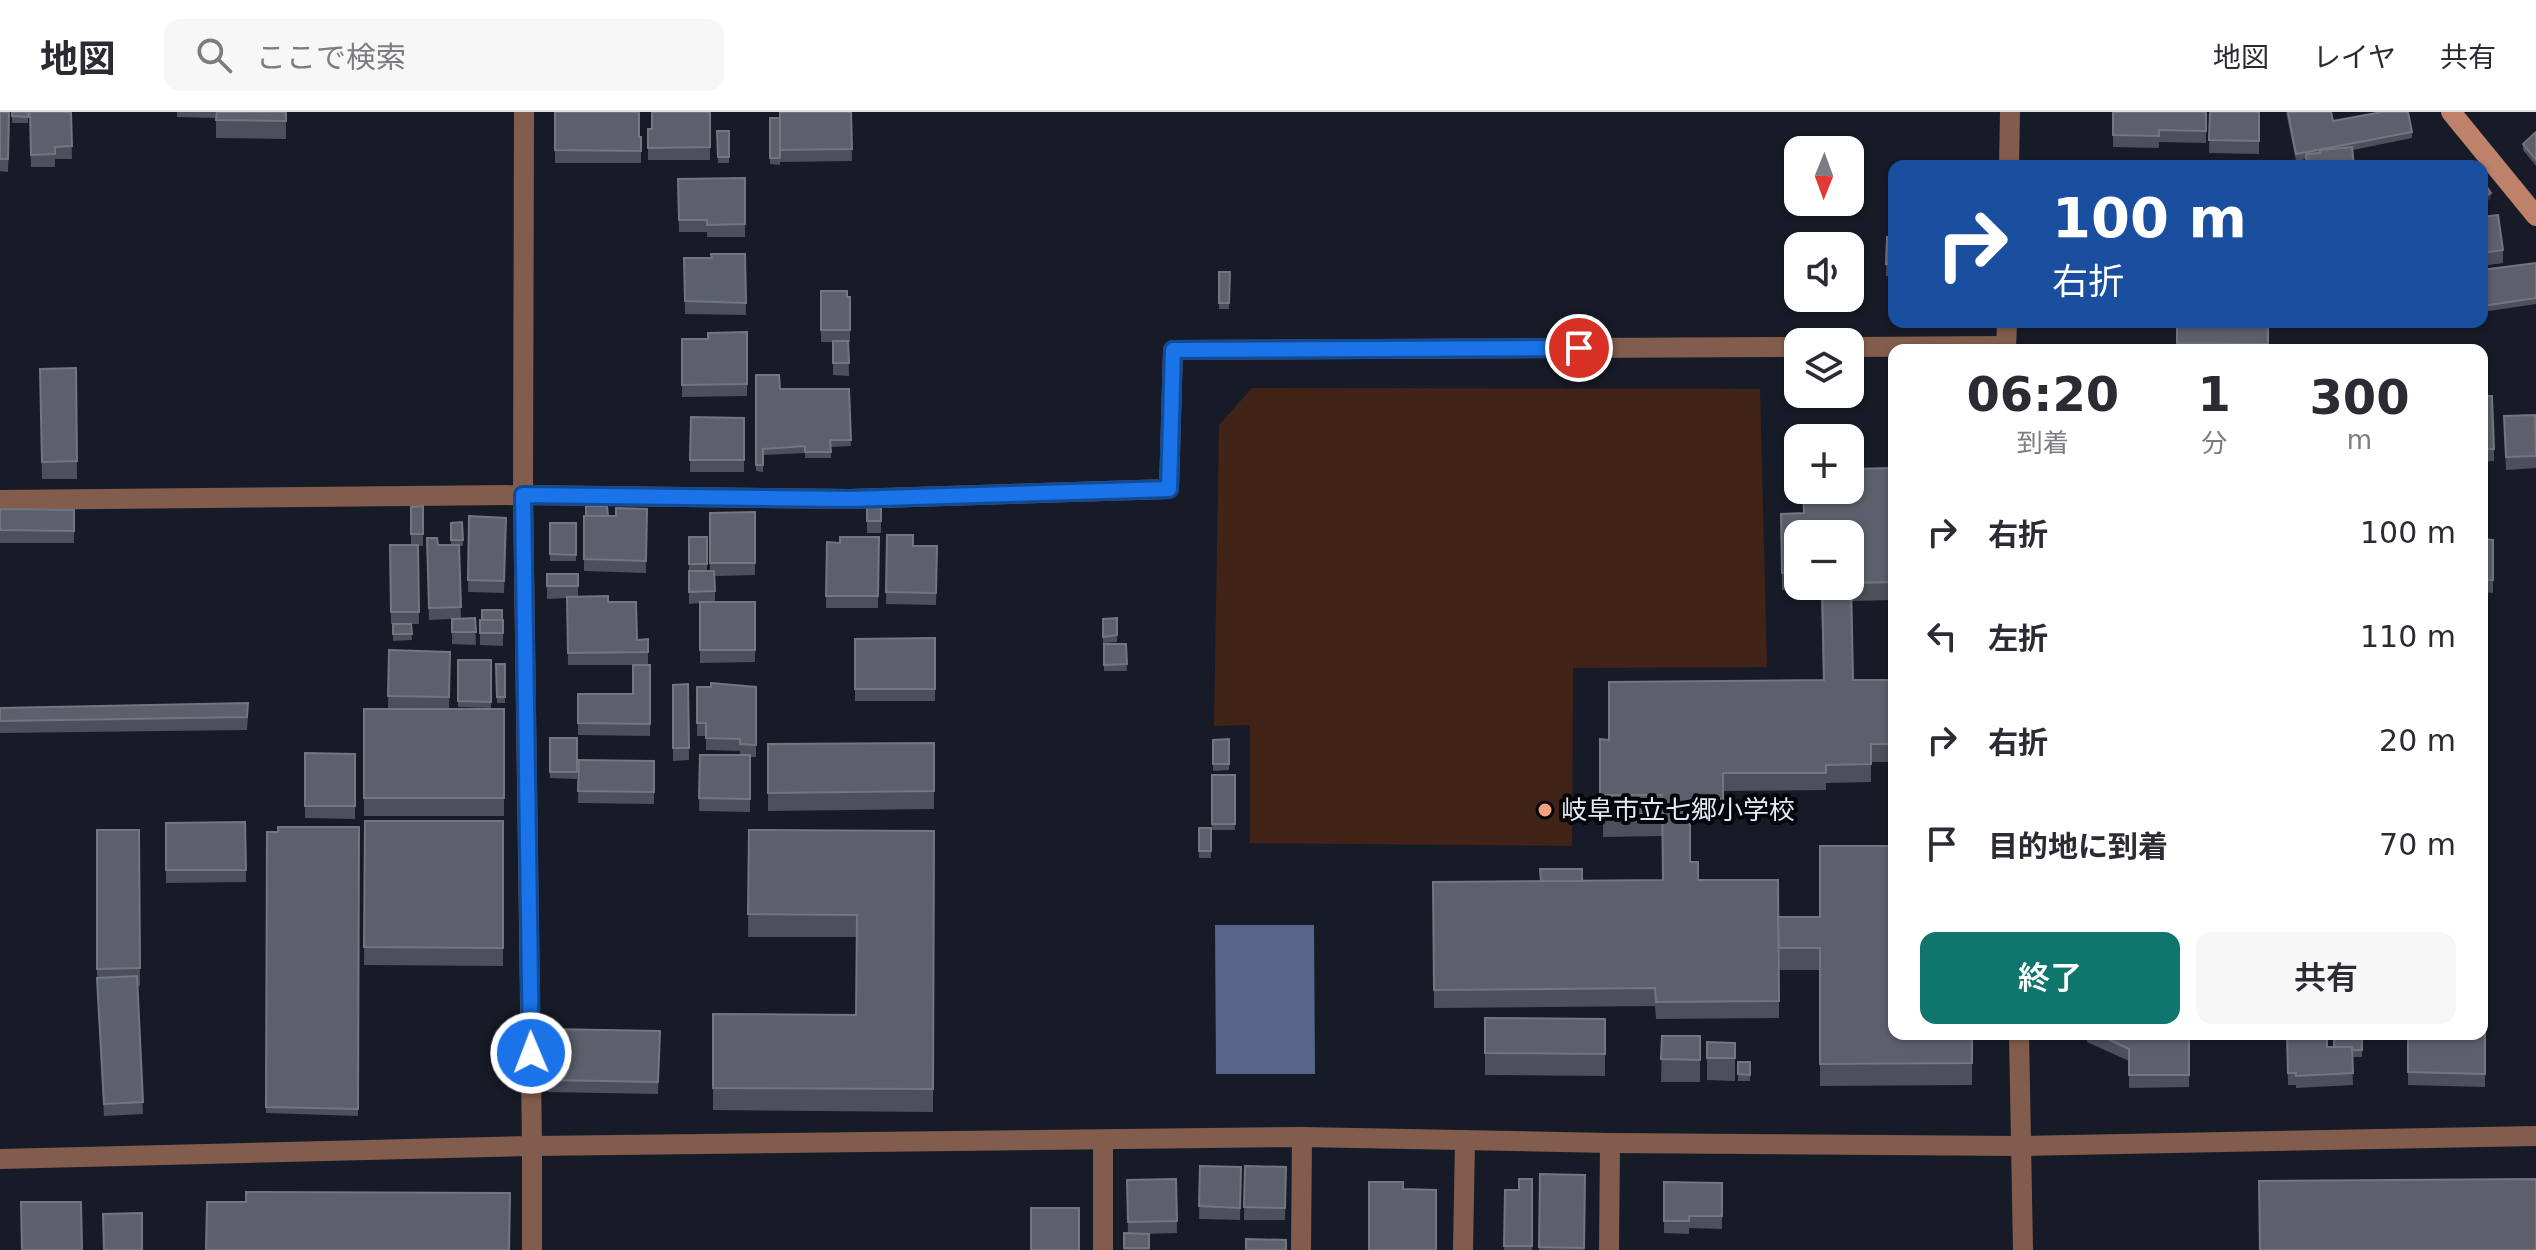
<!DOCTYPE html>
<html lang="ja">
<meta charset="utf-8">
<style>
body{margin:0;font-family:"DejaVu Sans","Noto Sans JP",sans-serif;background:#f7f7f7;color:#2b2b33;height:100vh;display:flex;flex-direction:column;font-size:30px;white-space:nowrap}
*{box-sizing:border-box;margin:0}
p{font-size:26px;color:#7c7c81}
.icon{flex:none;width:44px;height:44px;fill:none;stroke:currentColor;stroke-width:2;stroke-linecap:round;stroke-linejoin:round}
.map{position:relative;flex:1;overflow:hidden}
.details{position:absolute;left:1888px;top:232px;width:600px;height:696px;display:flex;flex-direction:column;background:#fff;border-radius:16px;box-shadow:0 2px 6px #0004}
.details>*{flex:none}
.top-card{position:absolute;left:1888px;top:48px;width:600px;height:168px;border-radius:16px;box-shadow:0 2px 6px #0004;background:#1a4fa0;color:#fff;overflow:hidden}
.needle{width:52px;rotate:181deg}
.buttons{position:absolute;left:1784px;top:24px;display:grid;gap:16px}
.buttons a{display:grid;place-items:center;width:80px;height:80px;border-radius:16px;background:#fff;box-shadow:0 2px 6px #0004;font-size:40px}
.pin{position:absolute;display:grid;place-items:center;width:68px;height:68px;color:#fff;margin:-34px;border:4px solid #fff;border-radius:50%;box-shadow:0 2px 8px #0007}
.me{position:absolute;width:88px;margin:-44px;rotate:359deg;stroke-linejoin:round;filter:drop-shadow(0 0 6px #0008)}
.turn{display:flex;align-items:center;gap:28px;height:168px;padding:0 32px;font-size:36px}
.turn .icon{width:104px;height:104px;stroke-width:2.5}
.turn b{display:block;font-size:56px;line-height:68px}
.eta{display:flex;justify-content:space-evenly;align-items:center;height:136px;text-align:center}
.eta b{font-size:48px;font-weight:600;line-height:56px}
.action{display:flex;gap:16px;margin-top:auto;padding:16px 32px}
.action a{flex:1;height:92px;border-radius:16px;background:#0f766e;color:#fff;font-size:32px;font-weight:600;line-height:92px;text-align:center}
.action a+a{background:#f7f7f7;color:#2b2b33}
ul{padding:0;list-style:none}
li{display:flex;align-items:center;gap:24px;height:104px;padding:0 32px}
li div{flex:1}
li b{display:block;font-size:30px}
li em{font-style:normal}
header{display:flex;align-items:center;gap:48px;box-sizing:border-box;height:112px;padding:0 40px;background:#fff;border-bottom:2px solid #e1e1e2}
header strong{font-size:38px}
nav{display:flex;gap:44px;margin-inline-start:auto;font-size:28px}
.search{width:560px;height:72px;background:#f7f7f7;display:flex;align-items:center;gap:20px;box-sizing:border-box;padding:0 28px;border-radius:16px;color:#7c7c81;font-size:30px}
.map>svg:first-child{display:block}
.green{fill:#412417}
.water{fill:#57658a}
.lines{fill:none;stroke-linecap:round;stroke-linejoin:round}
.service{stroke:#825d4d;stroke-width:20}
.minor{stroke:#825d4d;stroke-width:20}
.tertiary{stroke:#825d4d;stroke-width:20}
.secondary{stroke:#bd8269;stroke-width:20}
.wall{fill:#4b505c;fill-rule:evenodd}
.shaded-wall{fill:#2f3440}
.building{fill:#5b606c;stroke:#717681;stroke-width:2}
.route-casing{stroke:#114b97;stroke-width:20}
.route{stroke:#1a73e8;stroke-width:14}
.poi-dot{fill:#f2a07e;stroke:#05060b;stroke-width:3}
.labels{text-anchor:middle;stroke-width:8;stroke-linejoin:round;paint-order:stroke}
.poi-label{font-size:26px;fill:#e6e9f2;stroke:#05060b;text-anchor:start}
</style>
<header>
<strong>地図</strong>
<div class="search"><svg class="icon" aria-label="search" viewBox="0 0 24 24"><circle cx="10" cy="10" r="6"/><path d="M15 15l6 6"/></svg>ここで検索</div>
<nav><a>地図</a><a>レイヤ</a><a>共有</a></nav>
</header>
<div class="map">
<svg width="2536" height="1138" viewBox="0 0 2536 1138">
<rect width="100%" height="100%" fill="#171b27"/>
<!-- green -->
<path class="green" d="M1252,276L1760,277L1767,555L1573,556L1572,734L1250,731V613L1214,614L1219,313Z"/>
<!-- water -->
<path class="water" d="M1215,813H1314L1315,962H1216Z"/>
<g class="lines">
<!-- service -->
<g class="service">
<path d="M1463,1138L1465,1028"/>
<path d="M1609,1138L1610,1031"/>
</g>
<!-- minor -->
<g class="minor">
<path d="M1850,235L2006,234"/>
<path d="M0,388L523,383L850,387L1169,377L1173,238L1798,235"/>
<path d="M532,1138V1034"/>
<path d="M1103,1138V1028"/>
<path d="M1301,1138L1302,1025"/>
</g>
<!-- tertiary -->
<g class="tertiary">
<path d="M524,0L523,383L532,1034"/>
<path d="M2009,54L2010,0"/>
<path d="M2006,238L2007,210"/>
<path d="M2019,922L2023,1138"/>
<path d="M0,1047L532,1034L1302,1025L1610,1031L2021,1034L2536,1024"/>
</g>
<!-- secondary -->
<path class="secondary" d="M2451,0L2536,104"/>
</g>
<!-- wall -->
<g class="wall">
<path d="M0,0H10L8,60L0,59Z"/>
<rect x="12" y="0" width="16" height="11"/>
<path d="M30,0H71L72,47H55V55H31Z"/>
<path d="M177,0H286V27L216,26V6L177,5Z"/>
<path d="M555,0L641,25V51H555Z"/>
<path d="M710,0V48H648V17H652Z"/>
<path d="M851,0L852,49L780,50V53L770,52V6Z"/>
<path d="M2113,0H2206V31L2159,30V36L2113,35Z"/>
<path d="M2210,0H2259V42L2209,41Z"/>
<path d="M2286,0H2331L2333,9L2412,20V26L2353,38L2354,54H2306V47L2296,49Z"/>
<path d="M717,19H729V51H718Z"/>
<path d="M2536,20V54L2523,38V32Z"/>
<path d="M745,66V125H707V120H679L678,67Z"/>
<path d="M2482,105L2503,138V151L2482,154Z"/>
<path d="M1887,125H1894V188H1893V164H1886Z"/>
<path d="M745,142L746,203L685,202L684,146H711Z"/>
<path d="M2536,151V192L2482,200V158Z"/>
<path d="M1219,160H1230L1229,197H1219Z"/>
<path d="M821,179L850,185V230H848L849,264L833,263V230H821Z"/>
<rect x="2177" y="210" width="92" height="28"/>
<path d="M747,220V284L682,285V227H708Z"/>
<rect x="1850" y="254" width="6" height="24"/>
<path d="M76,256L77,367H42L40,257Z"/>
<path d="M756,263L780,277H849L851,334L831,335V346H805V341L763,343V360L756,359Z"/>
<path d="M2482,284L2494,337V349L2482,350Z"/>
<path d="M2504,304L2536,332V356L2506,358Z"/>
<path d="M691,305L744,306V360H690Z"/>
<path d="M1894,356V488L1852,489L1853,568H1894V650H1871V670L1826,671V678L1723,679V705H1690V750L1698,768L1778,805L1972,922V973L1820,974V858H1779V851V906L1656,907L1655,894L1434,896L1433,770L1663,768L1662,705V724L1603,725V705H1600V627L1609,628L1823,568L1821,478H1782L1781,402L1803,401ZM1798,422L1850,474H1798Z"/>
<path d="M867,385L881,386V421H867Z"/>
<path d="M423,394V434H418L419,512H411L412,528L393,529V512H401H391L390,433H411V395Z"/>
<path d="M0,397L74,398V431H0Z"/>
<path d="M647,397L646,461L584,459V404H616Z"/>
<path d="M755,400V463L715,464V490H755V550L700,551V491L689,492V425H707V459H710V401Z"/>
<path d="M469,404L506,406L504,481L468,480Z"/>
<path d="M462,410L463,434H459L461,506H475L476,533L452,532V507L429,508L427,426L438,433H451V411Z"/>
<rect x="550" y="411" width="26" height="38"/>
<path d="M887,423L913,434H937L936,493L886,492Z"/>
<path d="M879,425L878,496H826L827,430L840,431Z"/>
<path d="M2482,427L2493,428V481L2482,480Z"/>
<path d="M547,462H578V485L608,490L637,528L648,527V553H568L567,486L547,487Z"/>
<path d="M1117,506V530L1103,531V507Z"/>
<path d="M480,508H503V534L480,533Z"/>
<path d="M935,526V589H855V527Z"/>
<path d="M1104,532H1126L1127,559H1104Z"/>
<path d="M389,538L450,540L449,597H504V704H364V597H439L388,596Z"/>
<path d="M458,548H491V596L458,595Z"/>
<path d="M496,552H505V591H497Z"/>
<path d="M650,553V624L578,623V582H633Z"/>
<path d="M688,572L689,648L673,649V573Z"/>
<path d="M697,575H756V645H750V700L699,699L700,643H740V639L706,638V624H697Z"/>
<path d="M0,596L248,604L247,618L0,621Z"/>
<path d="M550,626H577V667L550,666Z"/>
<path d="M1229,627V658L1213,659V628Z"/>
<path d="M934,631V697L768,699V632Z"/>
<path d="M305,641L355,642V707L305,706Z"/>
<path d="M579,648L654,649V692L578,691Z"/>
<rect x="1212" y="663" width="23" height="55"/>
<path d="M365,709H503V854L364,853Z"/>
<path d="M245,710L246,770L166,771V711Z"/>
<path d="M359,715L358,1004L266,1001L267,720Z"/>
<rect x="1199" y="716" width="12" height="30"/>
<path d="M97,718H139L140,874H137L143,1002L104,1004L97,875Z"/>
<path d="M749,718L934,719L933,1000L713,998V902L856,903L857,825H748Z"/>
<path d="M2482,824H2485L2486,887H2482Z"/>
<path d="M1485,906L1605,907V964L1485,963Z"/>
<path d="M549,917L660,919L658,982L548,980Z"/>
<path d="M2485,919V975L2408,973V922Z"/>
<path d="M2087,922H2189V975L2129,976V949L2087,930Z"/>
<path d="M2287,922L2327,935H2334L2362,922V945H2352L2353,973L2296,976V973H2288Z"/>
<path d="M1662,924H1700V970H1661Z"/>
<path d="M1707,930L1735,931V969L1707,968Z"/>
<rect x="1738" y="950" width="12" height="19"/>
<path d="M1200,1054L1241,1055L1240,1108L1199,1107Z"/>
<path d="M1245,1054L1286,1055L1285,1108H1244Z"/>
<path d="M1540,1062L1585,1063L1584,1138H1539Z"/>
<path d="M1176,1067L1177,1121L1143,1122H1149V1138H1124V1121L1128,1122L1127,1068Z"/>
<path d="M1532,1067V1138H1504L1505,1078H1519Z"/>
<path d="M1664,1070L1722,1071V1117L1689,1116V1122L1664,1121Z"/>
</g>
<!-- shaded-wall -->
<path class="shaded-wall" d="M2491,81V87L2482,93V87Z"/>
<!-- building -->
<g class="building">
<path d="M0,0H9L8,47H0Z"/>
<path d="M12,0H28V5L12,4Z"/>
<path d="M30,0H71L72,34L55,35V42L31,43Z"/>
<path d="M217,0H286V9L216,8Z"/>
<path d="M555,0H639V25H641V39L555,38Z"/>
<path d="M652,0H710V35L648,36V17H652Z"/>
<path d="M780,0H851L852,37L780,38Z"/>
<path d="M2113,0H2206V19L2159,18V24L2113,23Z"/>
<path d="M2210,0H2259V29L2209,28Z"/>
<path d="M2288,0H2331L2333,9L2382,0H2408L2412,20L2296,42Z"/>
<rect x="770" y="6" width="10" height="40"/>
<path d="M717,19H729V45H718Z"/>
<path d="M2536,20V48L2523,32Z"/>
<path d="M2352,35L2354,54H2307L2306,42L2320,41V38Z"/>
<path d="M745,66V112L707,113V108H679L678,67Z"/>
<path d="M2482,68L2491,81L2482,87Z"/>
<path d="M2498,103L2503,138L2482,141V105Z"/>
<path d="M1887,125H1894V176H1893V152H1886Z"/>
<path d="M711,142H745L746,191L685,189L684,146H712Z"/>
<path d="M2536,151V186L2482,194V158Z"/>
<path d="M1219,160H1230L1229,191H1219Z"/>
<path d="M821,179H847V185H850V218H821Z"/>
<path d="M2177,210H2268V232L2177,231Z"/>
<path d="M747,220V272L682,273V227H708V221Z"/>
<path d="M833,229H848L849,251H833Z"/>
<rect x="2257" y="234" width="12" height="4"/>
<rect x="1850" y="254" width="6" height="18"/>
<path d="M76,256L77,349L42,350L40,257Z"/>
<path d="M756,263H779L780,277H849L851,328H830L831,340H805V334L763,337V353H756Z"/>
<path d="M2482,284H2492L2494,337H2482Z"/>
<path d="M2535,303L2536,344L2506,345L2504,304Z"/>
<path d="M691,305L744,306V348H690Z"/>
<path d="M1894,356V470L1851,471L1853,568H1894V632H1871V652L1826,653V661H1723V687H1690V750H1698V768H1778L1779,889L1656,890L1655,876L1434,878L1433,770L1663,768L1662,683H1603V687H1600V627L1609,628V570L1824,568L1822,474H1850V422H1798V460L1782,461L1781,402L1804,401L1803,378H1850V357Z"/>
<path d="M867,385L881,386V409H867Z"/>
<path d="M423,394V422H411V395Z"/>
<path d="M586,394H607L608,404H586Z"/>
<path d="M616,396L647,397L646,449L584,447V404H616Z"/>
<path d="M0,397L74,398V419L0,418Z"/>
<path d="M755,400V451H710V401Z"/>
<path d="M469,404L506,406L504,469L468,468Z"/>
<path d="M462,410L463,428H451V411Z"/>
<path d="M550,411H576V443L550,442Z"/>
<path d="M887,423H913V434H937L936,481L886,480Z"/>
<rect x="689" y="425" width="18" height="27"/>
<path d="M840,425H879L878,484H826L827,430L840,431Z"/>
<path d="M427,426H437L438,433H459L461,495L429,496Z"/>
<path d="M2482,427L2493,428V468H2482Z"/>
<path d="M390,433H418L419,500H391Z"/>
<path d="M689,459H714L715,479L689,480Z"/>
<rect x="547" y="462" width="31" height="12"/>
<path d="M608,484V490H636L637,528L648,527V540L568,541L567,485Z"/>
<rect x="700" y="490" width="55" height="48"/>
<rect x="482" y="498" width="20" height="10"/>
<path d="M475,506L476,520H452V507Z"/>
<path d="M1117,506V523L1103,525V507Z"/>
<rect x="480" y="508" width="23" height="13"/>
<path d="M393,512H411L412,522H393Z"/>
<path d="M935,526V577H855V527Z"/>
<path d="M1104,532H1126L1127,552L1104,553Z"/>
<path d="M389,538L450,540L449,585L388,584Z"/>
<path d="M458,548H491V590L458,589Z"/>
<path d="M496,552H505V585H497Z"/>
<path d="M633,553H650V612L578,611V582H633Z"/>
<path d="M711,571L756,575V633L740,632V627L706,626V611H697V575H711Z"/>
<path d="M688,572L689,636H673V573Z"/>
<path d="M248,591L247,605L0,609V596Z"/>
<rect x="364" y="597" width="140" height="89"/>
<rect x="550" y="626" width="27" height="34"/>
<path d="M1229,627V652H1213V628Z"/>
<path d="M934,631V679L768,681V632Z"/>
<path d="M305,641L355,642V694H305Z"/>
<path d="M700,643H750V687L699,686Z"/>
<path d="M579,648L654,649V680L578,679Z"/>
<rect x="1212" y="663" width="23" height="49"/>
<rect x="1603" y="683" width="59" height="19"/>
<path d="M365,709H503V836L364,835Z"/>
<rect x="2482" y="709" width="2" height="79"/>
<path d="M245,710L246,758H166V711Z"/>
<path d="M278,715H359L358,997L266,995L267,720H278Z"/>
<rect x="1199" y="716" width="12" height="23"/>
<path d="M97,718H139L140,856L97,857Z"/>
<path d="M749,718L934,719L933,977L713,976V902L856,903L857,803L748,802Z"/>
<path d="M1820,734H1894V922H1972V951L1820,952V836H1779L1778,805H1820Z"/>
<path d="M1540,757H1582V769H1541Z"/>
<path d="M2482,824H2485L2486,875H2482Z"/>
<path d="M137,864L143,990L104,992L97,866Z"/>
<path d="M1485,906L1605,907V942L1485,941Z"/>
<path d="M549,917L660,919L658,970L548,968Z"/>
<path d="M2482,919H2485V962L2408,960V922H2482Z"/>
<path d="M2097,922H2189V963H2129V937Z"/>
<path d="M2287,922H2327V935H2352L2353,961L2296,964V961H2288Z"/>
<path d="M2334,922H2362V938H2352V935H2334Z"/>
<path d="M1662,924H1700V948L1661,947Z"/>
<path d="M1707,930L1735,931V946H1707Z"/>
<path d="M1738,950H1750V963L1738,962Z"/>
<path d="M1200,1054L1241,1055L1240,1096L1199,1094Z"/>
<path d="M1245,1054L1286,1055L1285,1096L1244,1095Z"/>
<path d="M1540,1062L1585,1063L1584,1136L1539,1135Z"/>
<path d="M1176,1067L1177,1109L1128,1110L1127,1068Z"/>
<path d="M1519,1067H1532V1134H1504L1505,1078H1519Z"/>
<path d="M2536,1067V1138H2260L2259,1069Z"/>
<path d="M1369,1070H1403V1077L1436,1078V1138H1369Z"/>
<path d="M1664,1070L1722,1071V1104H1689V1109H1664Z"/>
<path d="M246,1080L510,1081L509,1138H206L207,1090H246Z"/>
<path d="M21,1090H81L82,1138H22Z"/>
<rect x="1031" y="1096" width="48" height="42"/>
<path d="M142,1101V1138H104L103,1102Z"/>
<path d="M1124,1121L1149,1122V1136H1124Z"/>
<path d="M1246,1127L1286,1128V1138H1246Z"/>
</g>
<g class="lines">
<defs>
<path id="route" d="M531,941L523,383L850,387L1169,377L1173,238L1579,236"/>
</defs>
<!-- route casing -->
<use href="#route" class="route-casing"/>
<!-- route -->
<use href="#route" class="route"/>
</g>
<!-- markers -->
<circle class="poi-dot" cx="1545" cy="698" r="8"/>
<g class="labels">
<!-- poi labels -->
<g class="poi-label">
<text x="1561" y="707">岐阜市立七郷小学校</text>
</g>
</g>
</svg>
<div class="buttons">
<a><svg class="needle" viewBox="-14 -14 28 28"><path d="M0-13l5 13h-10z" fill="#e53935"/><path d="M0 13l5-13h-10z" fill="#7c7c81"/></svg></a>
<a><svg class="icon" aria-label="sound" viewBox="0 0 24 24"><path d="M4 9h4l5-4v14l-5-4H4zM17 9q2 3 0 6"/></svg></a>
<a><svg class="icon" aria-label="layers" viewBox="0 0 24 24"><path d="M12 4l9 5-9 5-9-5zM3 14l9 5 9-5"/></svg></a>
<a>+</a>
<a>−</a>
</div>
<div class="pin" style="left:1579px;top:236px;background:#d93025"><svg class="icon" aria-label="arrive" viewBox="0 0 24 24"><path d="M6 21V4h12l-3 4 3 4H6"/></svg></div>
<svg class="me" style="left:531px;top:941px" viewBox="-20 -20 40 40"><circle r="17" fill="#1a73e8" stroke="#fff" stroke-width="3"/><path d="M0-11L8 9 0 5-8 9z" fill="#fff"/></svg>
<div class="top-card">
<div class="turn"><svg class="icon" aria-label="right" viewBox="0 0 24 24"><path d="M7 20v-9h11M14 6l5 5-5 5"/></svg><div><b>100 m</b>右折</div></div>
</div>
<section class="details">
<div class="eta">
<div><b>06:20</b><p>到着</p></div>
<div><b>1</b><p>分</p></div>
<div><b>300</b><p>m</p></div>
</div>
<ul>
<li><svg class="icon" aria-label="right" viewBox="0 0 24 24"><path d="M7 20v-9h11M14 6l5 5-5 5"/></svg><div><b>右折</b></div><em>100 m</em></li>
<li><svg class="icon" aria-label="left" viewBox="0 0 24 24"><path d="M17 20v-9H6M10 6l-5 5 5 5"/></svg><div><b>左折</b></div><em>110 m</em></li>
<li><svg class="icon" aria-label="right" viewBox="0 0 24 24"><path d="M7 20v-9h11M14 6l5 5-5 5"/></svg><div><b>右折</b></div><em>20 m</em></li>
<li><svg class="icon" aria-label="arrive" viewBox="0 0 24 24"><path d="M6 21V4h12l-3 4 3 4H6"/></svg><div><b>目的地に到着</b></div><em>70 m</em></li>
</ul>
<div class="action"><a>終了</a><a>共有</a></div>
</section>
</div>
